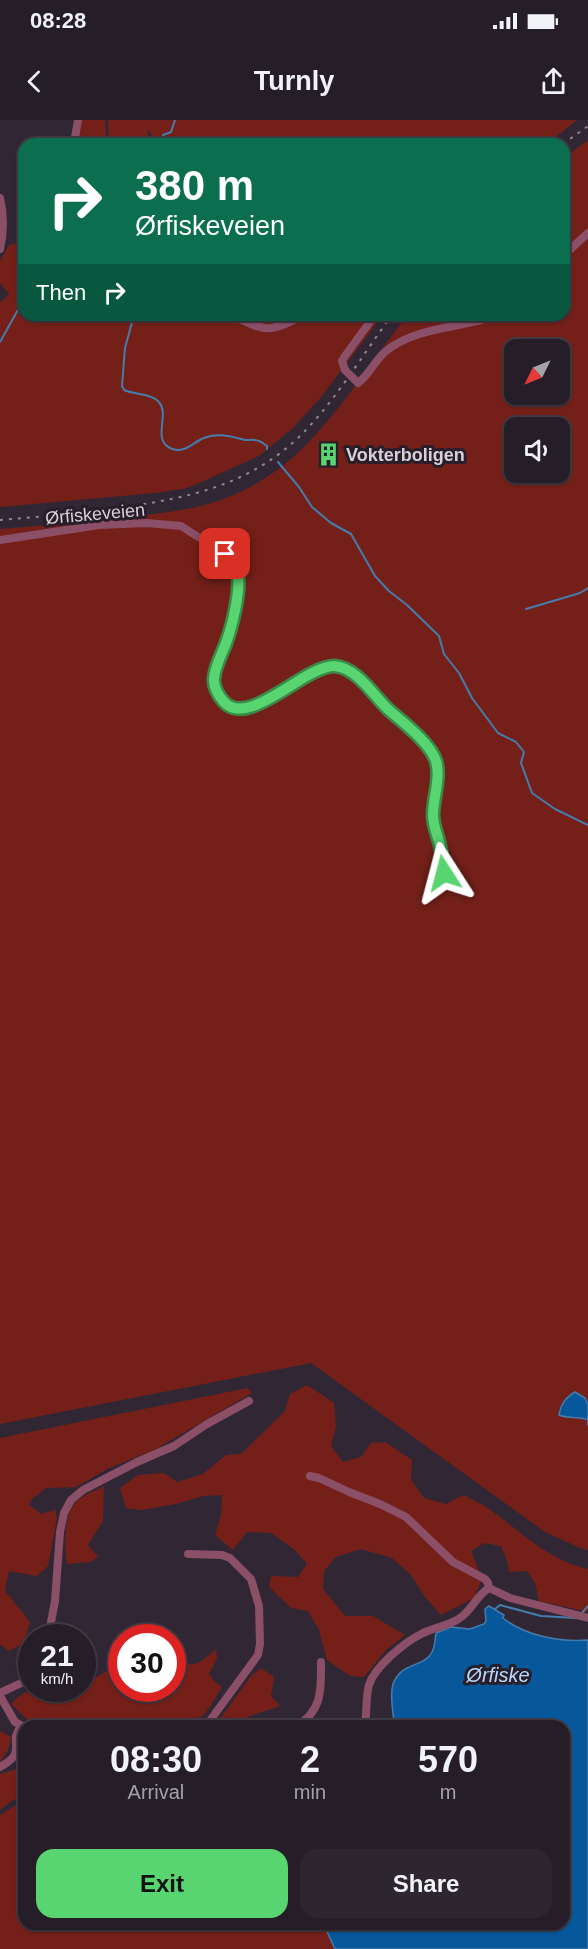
<!DOCTYPE html>
<meta charset="utf-8">
<style>
body{margin:0;font-family:Helvetica,sans-serif;background:#2d262f;color:#f1f3f6;height:100vh;display:flex;flex-direction:column;font-size:22px;white-space:nowrap}
*{box-sizing:border-box;margin:0}
p{font-size:20px;color:#a3a2a7}
.icon{flex:none;width:33px;height:33px;fill:none;stroke:currentColor;stroke-width:2;stroke-linecap:round;stroke-linejoin:round}
.map{position:relative;flex:1;overflow:hidden}
.side{position:absolute;left:18px;top:1600px;width:552px;height:210px;display:flex;flex-direction:column;background:#251d27;border-radius:18px;box-shadow:0 2px 4px #0004,0 0 0 2px #423b44}
.side>*{flex:none}
.banner{position:absolute;left:18px;top:18px;width:552px;height:183px;border-radius:18px;box-shadow:0 2px 4px #0004,0 0 0 2px #423b44;background:#0b6e4f;color:#fff;overflow:hidden}
.needle{width:39px;rotate:227deg}
.controls{position:absolute;left:504px;top:219px;display:grid;gap:12px}
.controls a{display:grid;place-items:center;width:66px;height:66px;border-radius:12px;background:#251d27;box-shadow:0 2px 4px #0004,0 0 0 2px #423b44;font-size:30px}
.speed{position:absolute;left:18px;top:1504px;display:flex;gap:12px;font-size:30px;font-weight:700;text-align:center}
.speed>*{display:grid;place-content:center;width:78px;height:78px;border-radius:50%;background:#251d27;box-shadow:0 2px 4px #0004,0 0 0 2px #423b44;line-height:1}
.speed small{font-size:15px;font-weight:400}
.speed .limit{border:9px solid #d22;background:#fff;color:#111}
.pin{position:absolute;display:grid;place-items:center;width:51px;height:51px;color:#fff;margin:-26px;border-radius:12px;box-shadow:0 3px 9px #0006}
.me{position:absolute;width:66px;margin:-33px;rotate:351deg;stroke-linejoin:round;filter:drop-shadow(0 0 4px #0008)}
.turn{display:flex;align-items:center;gap:21px;height:126px;padding:0 18px;font-size:27px}
.turn .icon{width:78px;height:78px;stroke-width:2.5}
.turn b{display:block;font-size:42px;line-height:51px}
.then{display:flex;align-items:center;height:57px;padding:0 18px;background:#0003;gap:12px;font-size:22px}
.eta{display:flex;justify-content:space-evenly;align-items:center;height:102px;text-align:center}
.eta b{font-size:36px;font-weight:600;line-height:42px}
.primary-button{display:flex;gap:12px;margin-top:auto;padding:12px 18px}
.primary-button a{flex:1;height:69px;border-radius:18px;background:#58d570;color:#111;font-size:24px;font-weight:600;line-height:69px;text-align:center}
.primary-button a+a{background:#2d262f;color:#f1f3f6}
.status{display:flex;justify-content:space-between;align-items:center;height:42px;padding:0 30px;background:#251d27;direction:ltr}
.status svg{height:16px;fill:currentColor}
header{display:flex;justify-content:space-between;align-items:center;height:78px;padding:0 18px;background:#251d27;font-size:27px;font-weight:600}
.map>svg:first-child{display:block}
.green{fill:#742019;fill-rule:evenodd}
.water{fill:#07589b;stroke:#457cad;stroke-width:1.5}
.lines{fill:none;stroke-linecap:round;stroke-linejoin:round}
.stream{stroke:#457cad;stroke-width:2}
.street{stroke:#8b5068;stroke-width:8}
.rail{stroke:#918893;stroke-width:2;stroke-dasharray:3 6;stroke-linecap:butt}
.street-bridge{stroke:#8b5068;stroke-width:8}
.route-casing{stroke:#398a49;stroke-width:15}
.route{stroke:#58d570;stroke-width:10}
.labels{text-anchor:middle;stroke-width:6;stroke-linejoin:round;paint-order:stroke}
.poi-label{font-size:18px;font-weight:bold;fill:#d7d0d8;stroke:#271e2a;text-anchor:start}
.street-label{font-size:18px;fill:#d7d0d8;stroke:#271e2a}
.water-label{font-size:20px;font-style:italic;fill:#b7d9fe;stroke:#271e2a}
</style>
<div class="status"><b>08:28</b><svg viewBox="0 0 49 12"><path d="M0 12V9h3v3zM5 12V6h3v6zM10 12V3h3v9zM15 12V0h3v12zM26 1h20v11H26zM47 4h2v5h-2z"/></svg></div>
<header><svg class="icon" aria-label="back" viewBox="0 0 24 24"><path d="M15 5l-7 7 7 7"/></svg>Turnly<svg class="icon" aria-label="share" viewBox="0 0 24 24"><path d="M12 15V3M7 8l5-5 5 5M5 13v7h14v-7"/></svg></header>
<div class="map">
<svg width="588" height="1829" viewBox="0 0 588 1829">
<rect width="100%" height="100%" fill="#312734"/>
<!-- green -->
<g class="green">
<path d="M81,0H105L107,24H75Z"/>
<path d="M108,0H577L547,24H142L153,18L148,9V18L138,24H109Z"/>
<path d="M588,20V1285L585,1278L568,1298L577,1296L588,1300V1430L580,1428L545,1412L311,1243L0,1304V409C42,406 84,401 127,397C161,393 197,390 229,377C257,366 286,346 307,324C345,285 374,237 408,195H564V38ZM514,230H560V274H514ZM514,308H560V352H514Z"/>
<path d="M24,122V195H383L321,277L293,308L259,336L188,368L155,373L0,387V183L9,174L0,163V141L9,125Z"/>
<path d="M307,1265L334,1283L336,1307L331,1326L343,1342L361,1337L371,1323L385,1322L412,1340L411,1360L424,1378L446,1384L463,1375C471,1379 480,1383 488,1388C519,1410 549,1441 588,1449V1492L539,1481L535,1463L527,1451L509,1452L507,1440L501,1426L484,1423L471,1431L482,1459L474,1478L441,1495L425,1477L411,1455L392,1438L361,1429L336,1437L324,1451L323,1469L345,1496H373L405,1515L386,1530L364,1557L350,1556L327,1540L319,1510L308,1491L291,1488L269,1467L271,1456L298,1457L307,1444L294,1429L271,1413L247,1412L233,1430L215,1415L221,1395L222,1375L203,1376L176,1384L142,1390L126,1388L120,1368L138,1355L164,1353L177,1362L203,1354L226,1335L241,1334L285,1291L290,1274Z"/>
<path d="M248,1268L252,1273L154,1330L107,1349L76,1367L46,1368L32,1379L29,1385L41,1394L55,1390L57,1398L48,1446L37,1456L9,1451L5,1471L30,1502L24,1523L9,1531L0,1524V1318Z"/>
<path d="M104,1366L103,1401L88,1425L98,1437L90,1442L67,1444C64,1427 64,1397 75,1383C82,1375 95,1371 104,1366Z"/>
<path d="M216,1529L217,1539L209,1554L214,1561L222,1567L205,1594L193,1601L174,1599L95,1602L29,1601L11,1584C29,1562 56,1569 82,1569L83,1562L99,1556L121,1540L122,1569H172L173,1543C197,1546 198,1545 216,1529Z"/>
<path d="M261,1548L274,1557L271,1576L280,1586L249,1596L241,1606H215L251,1556Z"/>
<path d="M0,1611L11,1617L8,1630L0,1642Z"/>
<path d="M24,1647V1676L13,1680L0,1690V1654Z"/>
<path d="M24,1680V1804L324,1805L335,1829H0V1695Z"/>
</g>
<!-- water -->
<g class="water">
<path d="M575,1272L585,1278L588,1285V1300C577,1296 569,1299 559,1295C561,1284 565,1278 575,1272Z"/>
<path d="M489,1486L504,1495L503,1498C525,1516 560,1522 588,1520V1829H335L324,1805L564,1804V1606H394C394,1593 389,1577 393,1564C402,1541 424,1548 432,1532C435,1527 435,1519 436,1513L451,1507L470,1509L484,1504L486,1501L485,1489Z"/>
</g>
<g class="lines">
<!-- stream -->
<g class="stream">
<path d="M166,24L163,15L171,12L175,0"/>
<path d="M134,195L125,228L122,266L124,270C136,275 150,273 159,282C170,295 152,319 170,328C184,335 193,322 204,318C217,312 232,317 245,320C249,320 255,319 259,321C262,322 264,324 267,326V329"/>
<path d="M0,222L24,179"/>
<path d="M278,342L299,367L312,387L331,403L351,414L375,456L389,471L407,485L439,516L444,534L459,553L472,578L498,613L516,622L524,632L521,643L532,673L555,689L588,705"/>
<path d="M526,489L580,473L588,468"/>
<path d="M588,1297V1305"/>
<path d="M495,1489L500,1485L541,1496L576,1498"/>
<path d="M582,1493L588,1486"/>
</g>
<!-- street -->
<g class="street">
<path d="M74,24L78,0"/>
<path d="M0,78C4,95 4,112 0,129"/>
<path d="M564,135L588,113"/>
<path d="M231,195C264,210 268,215 303,195"/>
<path d="M345,250L342,241L345,236L375,195"/>
<path d="M352,257L358,263C370,254 375,240 386,231C413,209 453,208 485,199L492,195"/>
<path d="M0,420L99,405L146,403L181,406L225,434L233,442L238,456L237,473L232,506L214,558L216,570L229,586L243,588L260,583L310,553L324,549L335,547L356,556L367,565L385,586L410,608L431,631L436,642L437,656L434,703L440,727L444,753"/>
<path d="M310,1356L319,1358L349,1372L380,1384L406,1397L453,1442L485,1459L488,1463L489,1468"/>
<path d="M188,1434L222,1435L230,1438L251,1459L259,1486L260,1524L258,1535L206,1606"/>
<path d="M48,1518L55,1481L60,1412L64,1393L71,1380L83,1370L137,1342L174,1326L207,1304L249,1281"/>
<path d="M0,1573L32,1558"/>
<path d="M0,1576L15,1602L24,1607"/>
<path d="M154,1606H182"/>
<path d="M296,1606C323,1591 321,1569 321,1542"/>
<path d="M364,1606C368,1593 365,1579 369,1565C375,1546 404,1523 421,1514C434,1507 449,1506 460,1498C472,1490 477,1475 489,1468L510,1478L588,1498"/>
<path d="M0,1647C5,1644 13,1640 15,1634C19,1623 11,1618 21,1607"/>
</g>
<!-- rail -->
<g class="rail">
<path d="M563,24L588,6"/>
<path d="M0,400C39,397 79,393 118,388C189,378 252,365 304,312C338,277 363,234 392,195"/>
</g>
<!-- street-bridge -->
<path class="street-bridge" d="M345,250L352,257"/>
</g>
<g class="lines">
<defs>
<path id="route" d="M225,434C231,440 237,447 238,457C240,474 232,507 226,523C222,534 215,546 214,558C213,567 218,575 224,582C249,609 305,545 335,546C358,548 375,578 390,591C405,604 430,623 436,641C441,658 433,678 433,695C433,706 438,716 440,726C442,735 443,744 444,753"/>
</defs>
<!-- route casing -->
<use href="#route" class="route-casing"/>
<!-- route -->
<use href="#route" class="route"/>
</g>
<!-- icons -->
<defs>
<symbol id="building-bare" viewBox="-9 -9 18 18"><path d="M-4-6H4V6H1V3H-1V6H-4ZM-2.5-4.3h1.7v1.8h-1.7ZM.8-4.3h1.7v1.8H.8ZM-2.5-1h1.7V.8h-1.7ZM.8-1h1.7V.8H.8Z" fill="#58d570" stroke="#271e2a" stroke-width="2.5" paint-order="stroke"/></symbol>
</defs>
<g fill-rule="evenodd">
<use href="#building-bare" x="312" y="318" width="33" height="33"/>
</g>
<g class="labels">
<!-- poi labels -->
<g class="poi-label">
<text x="346" y="341">Vokterboligen</text>
</g>
<!-- street labels -->
<g class="street-label">
<text transform="translate(95 394) rotate(-5)" y="6">Ørfiskeveien</text>
</g>
<!-- water labels -->
<g class="water-label">
<text x="498" y="1562">Ørfiske</text>
</g>
</g>
</svg>
<div class="controls">
<a><svg class="needle" viewBox="-14 -14 28 28"><path d="M0-13l5 13h-10z" fill="#e53935"/><path d="M0 13l5-13h-10z" fill="#a3a2a7"/></svg></a>
<a><svg class="icon" aria-label="sound" viewBox="0 0 24 24"><path d="M4 9h4l5-4v14l-5-4H4zM17 9q2 3 0 6"/></svg></a>
</div>
<div class="speed"><div>21<small>km/h</small></div><div class="limit">30</div></div>
<div class="pin" style="left:225px;top:434px;background:#d93025"><svg class="icon" aria-label="arrive" viewBox="0 0 24 24"><path d="M6 21V4h12l-3 4 3 4H6"/></svg></div>
<svg class="me" style="left:444px;top:753px" viewBox="-20 -20 40 40"><path d="M0-17L14 15 0 8-14 15z" fill="#58d570" stroke="#fff" stroke-width="4"/></svg>
<div class="banner">
<div class="turn"><svg class="icon" aria-label="right" viewBox="0 0 24 24"><path d="M7 20v-9h11M14 6l5 5-5 5"/></svg><div><b>380 m</b>Ørfiskeveien</div></div>
<div class="then">Then<svg class="icon" aria-label="right" viewBox="0 0 24 24"><path d="M7 20v-9h11M14 6l5 5-5 5"/></svg></div>
</div>
<section class="side">
<div class="eta">
<div><b>08:30</b><p>Arrival</p></div>
<div><b>2</b><p>min</p></div>
<div><b>570</b><p>m</p></div>
</div>
<div class="primary-button"><a>Exit</a><a>Share</a></div>
</section>
</div>
